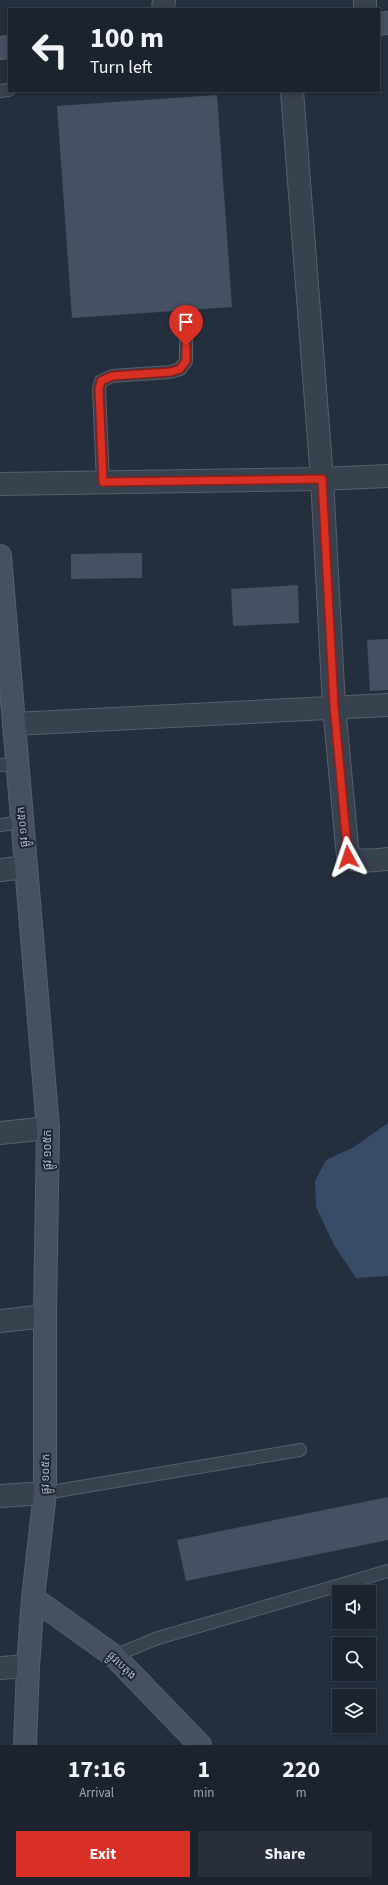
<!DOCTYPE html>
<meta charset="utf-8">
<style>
body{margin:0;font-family:"Source Sans 3","Noto Sans Khmer",sans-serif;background:#282f3a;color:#f1f3f6;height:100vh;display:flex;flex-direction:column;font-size:15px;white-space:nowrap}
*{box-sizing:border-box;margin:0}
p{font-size:13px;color:#a0a4aa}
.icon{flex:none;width:22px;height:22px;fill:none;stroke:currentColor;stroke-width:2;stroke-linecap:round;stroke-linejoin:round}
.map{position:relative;height:1745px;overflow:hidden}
.panel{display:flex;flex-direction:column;background:#1b232e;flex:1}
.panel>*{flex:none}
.banner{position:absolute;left:8px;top:8px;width:372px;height:84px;border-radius:0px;box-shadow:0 2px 6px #0003,0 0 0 1px #39404a;background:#1b232e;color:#f1f3f6;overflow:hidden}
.tools{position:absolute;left:332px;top:1585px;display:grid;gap:8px}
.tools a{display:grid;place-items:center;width:44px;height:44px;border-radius:0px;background:#1b232e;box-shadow:0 2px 6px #0003,0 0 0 1px #39404a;font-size:20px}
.pin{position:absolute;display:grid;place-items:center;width:34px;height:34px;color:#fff;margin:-41px -17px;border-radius:50% 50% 50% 0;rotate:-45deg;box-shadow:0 0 4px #0007}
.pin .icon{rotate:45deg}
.me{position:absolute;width:44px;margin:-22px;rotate:355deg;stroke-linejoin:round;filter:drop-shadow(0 0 3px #0008)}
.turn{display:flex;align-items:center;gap:14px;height:84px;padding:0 16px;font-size:18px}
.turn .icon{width:52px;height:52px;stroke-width:2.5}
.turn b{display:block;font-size:28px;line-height:34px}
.eta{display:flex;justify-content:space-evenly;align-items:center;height:68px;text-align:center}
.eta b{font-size:24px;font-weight:700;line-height:28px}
.primary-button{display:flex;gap:8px;margin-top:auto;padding:8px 16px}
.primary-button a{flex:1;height:46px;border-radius:0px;background:#d93025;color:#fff;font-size:16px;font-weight:700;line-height:46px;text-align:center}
.primary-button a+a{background:#282f3a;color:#f1f3f6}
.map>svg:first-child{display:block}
.water{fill:#394c67}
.building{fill:#455162}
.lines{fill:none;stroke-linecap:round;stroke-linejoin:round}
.lane-casing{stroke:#565f6c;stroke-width:14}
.street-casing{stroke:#565f6c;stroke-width:24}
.secondary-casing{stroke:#565f6c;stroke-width:24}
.lane{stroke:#38414e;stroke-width:12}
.street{stroke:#38414e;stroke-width:22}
.secondary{stroke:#465061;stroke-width:22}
.route-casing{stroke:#8d1f18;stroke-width:10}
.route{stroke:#d93025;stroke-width:7}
.labels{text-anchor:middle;stroke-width:4;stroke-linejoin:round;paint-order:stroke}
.street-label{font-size:11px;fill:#b4bcc9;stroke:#1d2633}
</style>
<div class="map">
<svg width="388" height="1745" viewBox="0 0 388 1745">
<rect width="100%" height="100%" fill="#242f3e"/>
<!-- water -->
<path class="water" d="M388,1123V1276L356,1278L334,1245L316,1207L315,1181L326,1160L354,1147Z"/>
<!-- building -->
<g class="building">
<path d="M217,95L232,307L72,318L57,106Z"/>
<path d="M142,553V578L71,579V554Z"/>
<path d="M298,585L299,623L233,626L231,589Z"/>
<path d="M388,639V690L370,691L367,640Z"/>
<path d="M388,1497V1540L186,1581L177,1540Z"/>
</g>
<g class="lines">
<defs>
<g id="lane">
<path d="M0,91L9,90"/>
<path d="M103,482L99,389L101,381L112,376L170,372L180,369L186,361V318"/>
<path d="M0,765L17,764"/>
<path d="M0,825L22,822"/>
<path d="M45,1493L300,1450"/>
<path d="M114,1656L158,1638L388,1571"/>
</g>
<g id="street">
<path d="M163,9L164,0"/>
<path d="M365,9V0"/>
<path d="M292,91L322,479L334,706L348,857C357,863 377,860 388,859"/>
<path d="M0,484L322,479L388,476"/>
<path d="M14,724L388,705"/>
<path d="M0,870L26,867"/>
<path d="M0,1133L48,1128"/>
<path d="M0,1321L45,1316"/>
<path d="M0,1496L45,1493"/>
<path d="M0,1668L28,1666"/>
</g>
<g id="secondary">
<path d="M379,24L388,23"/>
<path d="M0,48L9,47"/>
<path d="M0,556L48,1128L45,1316V1493L33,1598L28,1666L25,1745"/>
<path d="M33,1598L114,1656L200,1745"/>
</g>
</defs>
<!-- lane casing -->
<use href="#lane" class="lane-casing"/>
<!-- street casing -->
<use href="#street" class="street-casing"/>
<!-- secondary casing -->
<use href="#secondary" class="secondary-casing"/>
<!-- lane -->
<use href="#lane" class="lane"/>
<!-- street -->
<use href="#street" class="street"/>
<!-- secondary -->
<use href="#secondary" class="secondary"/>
</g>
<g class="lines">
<defs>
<path id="route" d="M186,346V361L180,369L170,372L112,376L101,381L99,389L103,482L322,479L334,706L348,857"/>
</defs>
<!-- route casing -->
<use href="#route" class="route-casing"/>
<!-- route -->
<use href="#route" class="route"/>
</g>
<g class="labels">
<!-- street labels -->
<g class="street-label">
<text transform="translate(22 827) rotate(-95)" y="4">ផ្លូវ ១០៥ក</text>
<text transform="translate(47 1150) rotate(-90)" y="4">ផ្លូវ ១០៥ក</text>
<text transform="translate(45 1474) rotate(-89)" y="4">ផ្លូវ ១០៥ក</text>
<text transform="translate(122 1665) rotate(44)" y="4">ផ្លូវបេតុង</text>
</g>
</g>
</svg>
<div class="tools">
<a><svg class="icon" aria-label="sound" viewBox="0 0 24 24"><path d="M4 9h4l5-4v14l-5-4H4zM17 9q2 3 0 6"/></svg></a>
<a><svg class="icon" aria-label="search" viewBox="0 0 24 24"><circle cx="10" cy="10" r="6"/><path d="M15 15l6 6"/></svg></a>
<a><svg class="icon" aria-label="layers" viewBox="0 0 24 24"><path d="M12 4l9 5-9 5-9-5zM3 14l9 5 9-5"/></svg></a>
</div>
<div class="pin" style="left:186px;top:346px;background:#d93025"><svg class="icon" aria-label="arrive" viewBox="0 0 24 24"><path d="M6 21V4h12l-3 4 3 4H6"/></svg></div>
<svg class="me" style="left:348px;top:857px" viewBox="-20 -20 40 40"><path d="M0-17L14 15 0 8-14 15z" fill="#d93025" stroke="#fff" stroke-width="4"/></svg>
<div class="banner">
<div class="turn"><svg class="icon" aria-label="left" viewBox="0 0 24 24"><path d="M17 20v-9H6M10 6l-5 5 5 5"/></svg><div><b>100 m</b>Turn left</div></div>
</div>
</div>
<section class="panel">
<div class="eta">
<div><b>17:16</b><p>Arrival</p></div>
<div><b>1</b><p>min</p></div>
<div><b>220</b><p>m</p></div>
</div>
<div class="primary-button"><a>Exit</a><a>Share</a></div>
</section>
